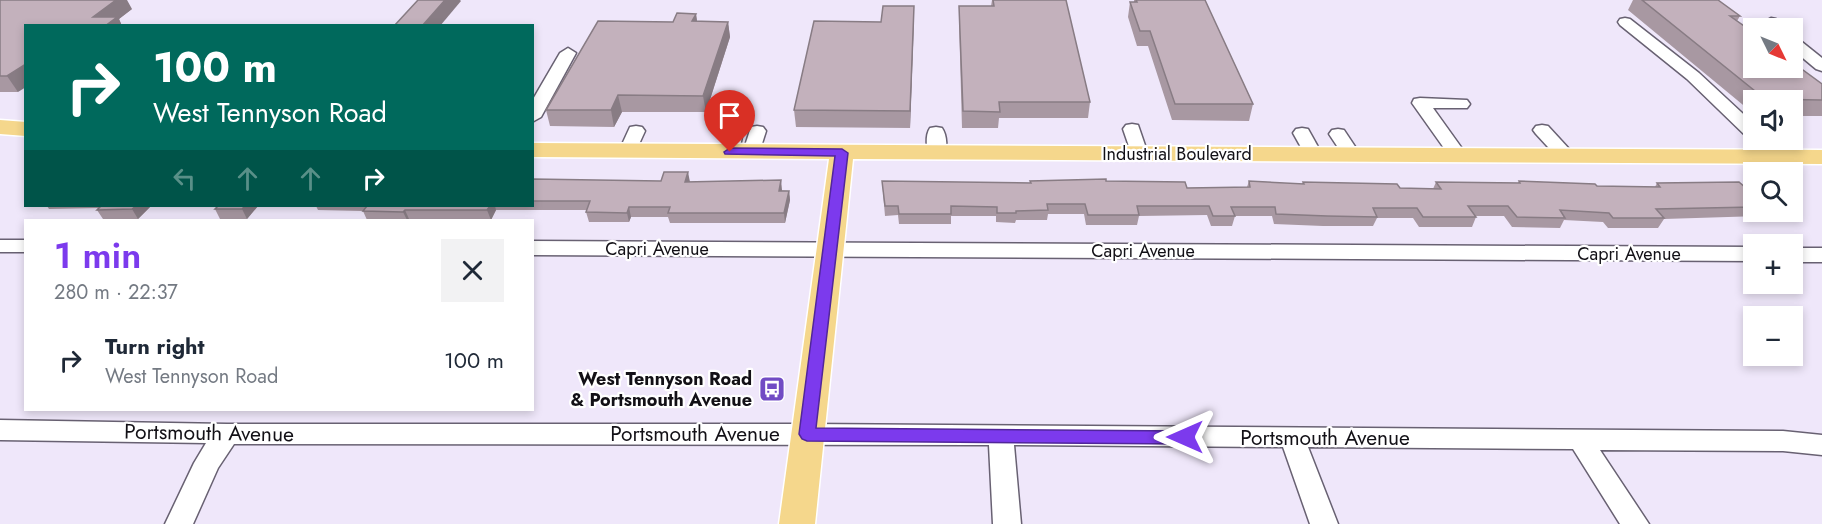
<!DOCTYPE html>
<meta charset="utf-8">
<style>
body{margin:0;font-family:Jost,sans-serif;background:#f2f2f3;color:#1f2937;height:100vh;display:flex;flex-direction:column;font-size:22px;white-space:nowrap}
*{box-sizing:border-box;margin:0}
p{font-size:20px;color:#747a83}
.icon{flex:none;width:33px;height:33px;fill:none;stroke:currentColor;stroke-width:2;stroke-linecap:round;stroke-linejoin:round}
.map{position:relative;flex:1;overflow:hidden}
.details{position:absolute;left:24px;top:219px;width:510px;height:192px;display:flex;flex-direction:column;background:#fff;border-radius:0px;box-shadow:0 3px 9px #0003}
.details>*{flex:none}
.banner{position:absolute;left:24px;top:24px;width:510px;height:183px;border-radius:0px;box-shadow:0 3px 9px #0003;background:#00695c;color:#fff;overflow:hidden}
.needle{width:39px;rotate:133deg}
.controls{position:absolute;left:1743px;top:18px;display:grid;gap:12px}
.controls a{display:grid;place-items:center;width:60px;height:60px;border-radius:0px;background:#fff;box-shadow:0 3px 9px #0003;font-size:30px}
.pin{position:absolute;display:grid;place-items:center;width:51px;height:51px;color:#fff;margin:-62px -26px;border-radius:50% 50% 50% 0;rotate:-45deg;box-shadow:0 0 6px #0007}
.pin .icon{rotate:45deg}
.me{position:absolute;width:66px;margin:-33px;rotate:270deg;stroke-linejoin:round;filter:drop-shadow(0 0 4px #0008)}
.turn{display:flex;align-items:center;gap:21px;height:126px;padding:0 30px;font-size:27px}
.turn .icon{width:78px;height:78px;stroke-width:2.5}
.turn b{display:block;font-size:42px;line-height:51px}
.lanes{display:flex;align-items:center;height:57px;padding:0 30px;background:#0003;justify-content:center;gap:30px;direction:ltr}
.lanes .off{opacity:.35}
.round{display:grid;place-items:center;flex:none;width:63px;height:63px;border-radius:0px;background:#f2f2f3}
.head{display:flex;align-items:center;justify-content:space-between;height:102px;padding:0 30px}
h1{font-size:36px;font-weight:600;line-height:45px;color:#7c3aed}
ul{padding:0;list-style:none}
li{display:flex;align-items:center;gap:18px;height:78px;padding:0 30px}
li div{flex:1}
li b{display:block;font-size:22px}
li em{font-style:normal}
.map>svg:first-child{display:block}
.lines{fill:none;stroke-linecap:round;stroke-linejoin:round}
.minor-casing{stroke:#686172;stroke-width:3}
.major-casing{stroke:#fff;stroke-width:3}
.minor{fill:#fff;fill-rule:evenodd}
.major{fill:#f5d78c;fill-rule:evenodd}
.wall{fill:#a898a2}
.shaded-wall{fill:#887c84}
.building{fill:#c3b1bc;stroke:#887c84;stroke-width:1.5}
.route{fill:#7c3aed;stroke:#51269a;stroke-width:1.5}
.labels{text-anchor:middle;stroke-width:4.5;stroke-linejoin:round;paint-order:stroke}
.street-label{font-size:18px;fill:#121016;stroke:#fff}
.poi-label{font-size:18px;font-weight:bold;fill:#121016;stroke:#fff;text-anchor:end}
.near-street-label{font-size:21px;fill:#121016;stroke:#fff}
</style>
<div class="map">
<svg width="1822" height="524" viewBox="0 0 1822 524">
<rect width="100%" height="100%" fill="#efe7fa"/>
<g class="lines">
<defs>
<g id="minor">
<path d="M1625,18L1630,19L1699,73L1754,124V139L1748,138L1687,79L1620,25L1618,22L1620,19Z"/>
<path d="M1771,18L1776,19L1785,28H1770L1764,22Z"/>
<path d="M1792,36L1797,38L1822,58V71L1816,69L1792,49Z"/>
<path d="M568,48L576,53L541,117L532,122V101L560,53Z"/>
<path d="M1420,98L1467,100L1470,104L1467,108H1433L1466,154L1463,158H1451L1412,103L1414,99Z"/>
<path d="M737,111L743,112L746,116L739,152L736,156H724L721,152L728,116L731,112Z"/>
<path d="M1132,124L1138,125L1148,154L1145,158H1133L1123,129L1126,125Z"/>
<path d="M1542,125L1548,126L1571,151L1574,155L1571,159H1559L1536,134L1533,130L1536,126Z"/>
<path d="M636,126L642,127L645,131L634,155H622L619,151L630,127Z"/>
<path d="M757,126L763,127L766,131L758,156H746L743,152L751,127Z"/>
<path d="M936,127L942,128C947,135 948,150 943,157H931C926,150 925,135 930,128Z"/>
<path d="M1302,128L1308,129L1322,154L1319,158H1307L1293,133L1296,129Z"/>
<path d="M1338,129L1344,130L1360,154L1357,158H1345L1329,134L1332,130Z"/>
<rect x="0" y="240" width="26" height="12"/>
<path d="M532,241L1754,247V261L532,255Z"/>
<rect x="1792" y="248" width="30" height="14"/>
<path d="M0,420L227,424H807L1783,431L1822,435V455L1783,451L1600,450L1649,524H1620L1573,449L1308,447L1338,524H1310L1283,447L1014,445L1021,524H993L989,445L234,444L218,468L193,524H165L194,463L206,443L0,440Z"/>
</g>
<g id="major">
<path d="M0,120L26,122V136L0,134Z"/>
<path d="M532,143L1822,150V164L853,159L815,524H779L829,159L532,157Z"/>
</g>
</defs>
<!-- minor casing -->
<use href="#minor" class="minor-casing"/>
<!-- major casing -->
<use href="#major" class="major-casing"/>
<!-- minor -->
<use href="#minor" class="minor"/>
<!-- major -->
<use href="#major" class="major"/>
</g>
<!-- wall -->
<g class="wall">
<path d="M0,0L132,9L119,19L122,26H26L18,92H0Z"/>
<path d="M992,0H1066L1090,102L1088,118H999L998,128H962L959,21V6H991Z"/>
<path d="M1134,0H1205L1253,104L1249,121L1172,120L1148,46H1137L1128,17L1130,2H1134Z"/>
<path d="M1633,0H1718L1740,16L1737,21L1822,100V116H1792V100H1754V114L1628,10Z"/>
<path d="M914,6L910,128L796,127L794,110L881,22Z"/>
<path d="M696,14L697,21L728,22L730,37L706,112H622L614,127L550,126L546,110L673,22Z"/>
<path d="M532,179L690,182L789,191L790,200L785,223H670L668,217H631L629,222H589L586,212L587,210H496L491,220H367L363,211L318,210L316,206H532Z"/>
<path d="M882,181L1030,183V181H1106L1187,188L1247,187L1249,181L1302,184L1303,182L1400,188L1433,189L1436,182L1518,183L1519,181L1597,186L1655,187L1657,183L1754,195V212H1764L1760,216L1664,219L1658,228H1608L1603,222L1564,220L1560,228L1512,227L1504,216H1475L1476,217L1472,227H1419L1413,218H1377L1373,226H1323L1274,224L1272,216H1235L1232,226H1211L1207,215L1139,216L1137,225H1086L1084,214H1048L1047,220H1016L1015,223L996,222V216H951V224H899L898,215L885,216Z"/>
<path d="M47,206H167L166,207H150L138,219H103L97,210L98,208L49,209Z"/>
<path d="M258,206L247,219H220L215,209Z"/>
</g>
<!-- shaded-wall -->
<g class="shaded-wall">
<path d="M116,0H127L132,9L119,19L122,26H98L93,17Z"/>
<path d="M445,0H460L461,1L440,26H422Z"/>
<path d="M914,6V21L910,128V111Z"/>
<path d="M696,14L698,29L692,21Z"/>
<path d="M728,22L730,37L706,112L703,96Z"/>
<path d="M26,64V87L18,92L7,76Z"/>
<path d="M618,95L622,112L614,127L611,110Z"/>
<path d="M688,172L690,182H685Z"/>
<path d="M781,180L782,190L780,200L779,191Z"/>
<path d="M789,191L790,200L785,223L784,213Z"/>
<path d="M136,206H149L150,207L138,219L132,209Z"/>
<path d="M245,206H258L247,219L242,209Z"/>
<path d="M490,206H495L496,210L491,220L487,210Z"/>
<path d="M629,207L631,217L629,222L627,213Z"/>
<path d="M405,210L409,219L408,220H407L403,212Z"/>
</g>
<!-- building -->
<g class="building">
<path d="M0,0H116L93,17H117L105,26H26V64L7,76H0Z"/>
<path d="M418,0H445L422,26H394Z"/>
<path d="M993,0H1066L1090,102H999L1000,112L963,111L959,6H994Z"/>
<path d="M1136,0H1205L1253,104H1175L1150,31H1140L1130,2H1137Z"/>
<path d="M1642,0H1718L1740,16H1730L1754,33V68H1792V62L1822,84V100L1765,99Z"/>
<path d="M883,6H914L910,111L794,110L814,21L881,22Z"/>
<path d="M677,13L696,14L692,21L728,22L703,96L618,95L611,110H546L598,21L673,22Z"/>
<path d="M664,172H688L685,182L781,180L779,191H789L784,213H668L670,207H629L627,213L586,212L590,201H532L533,179L661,181Z"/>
<path d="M1106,179V181L1185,182L1187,188L1250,187L1249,181L1304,184L1303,182L1397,184L1400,188L1441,189L1436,182L1520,183L1519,181L1595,184L1597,186L1660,187L1657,183L1739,182L1754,195V207L1656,209L1664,218H1613L1609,213L1560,210L1565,218L1517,217L1508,206H1468L1476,217H1423L1417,208H1373L1377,217L1327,216L1276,214L1275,207H1231L1235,216H1213L1209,206H1137L1139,215H1088L1085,204H1047L1048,210L1016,211V213H997V207L951,206V214H899L898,206H885L882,181L1031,183L1030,181Z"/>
<path d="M101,206H136L132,209L97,210Z"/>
<path d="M218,206H245L242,209H215Z"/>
<path d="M367,206H490L487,210H405L403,212L363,211Z"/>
</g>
<!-- route -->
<path class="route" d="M730,148L842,149L848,153L816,428L1185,431L1191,433L1193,437L1191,442L1185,444L807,441L802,439L799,434L835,156L725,154L724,152Z"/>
<!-- icons -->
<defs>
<symbol id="bus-square" viewBox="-11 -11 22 22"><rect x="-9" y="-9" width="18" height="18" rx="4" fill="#714bc4" stroke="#fff"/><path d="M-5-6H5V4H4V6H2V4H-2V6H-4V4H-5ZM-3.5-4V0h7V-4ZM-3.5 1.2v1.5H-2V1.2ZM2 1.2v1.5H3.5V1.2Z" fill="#fff"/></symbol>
</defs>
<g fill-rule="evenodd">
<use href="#bus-square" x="757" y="374" width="30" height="30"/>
</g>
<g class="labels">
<!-- street labels -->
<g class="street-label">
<text x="1177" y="160">Industrial Boulevard</text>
<text x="657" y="255">Capri Avenue</text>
<text x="1143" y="257">Capri Avenue</text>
<text x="1629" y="260">Capri Avenue</text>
</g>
<!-- poi labels -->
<g class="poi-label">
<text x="752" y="385">West Tennyson Road<tspan x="752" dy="21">&amp; Portsmouth Avenue</tspan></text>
</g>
<!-- near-street labels -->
<g class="near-street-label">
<text transform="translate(209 433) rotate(1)" y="7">Portsmouth Avenue</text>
<text x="695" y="441">Portsmouth Avenue</text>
<text x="1325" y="445">Portsmouth Avenue</text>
</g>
</g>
</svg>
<div class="controls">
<a><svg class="needle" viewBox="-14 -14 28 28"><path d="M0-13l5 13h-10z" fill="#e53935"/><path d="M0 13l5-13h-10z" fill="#747a83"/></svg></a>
<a><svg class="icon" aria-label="sound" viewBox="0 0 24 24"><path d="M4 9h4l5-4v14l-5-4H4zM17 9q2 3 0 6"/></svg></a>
<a><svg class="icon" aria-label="search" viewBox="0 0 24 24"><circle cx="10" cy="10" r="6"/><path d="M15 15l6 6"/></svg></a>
<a>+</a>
<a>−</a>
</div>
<div class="pin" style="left:730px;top:152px;background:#d93025"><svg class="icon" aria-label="arrive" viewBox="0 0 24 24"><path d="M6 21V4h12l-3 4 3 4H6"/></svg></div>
<svg class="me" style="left:1185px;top:437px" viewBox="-20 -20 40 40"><path d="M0-17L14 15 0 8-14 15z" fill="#7c3aed" stroke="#fff" stroke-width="4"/></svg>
<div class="banner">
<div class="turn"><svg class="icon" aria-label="right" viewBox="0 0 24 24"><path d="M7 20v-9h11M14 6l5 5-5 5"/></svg><div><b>100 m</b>West Tennyson Road</div></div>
<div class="lanes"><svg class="icon off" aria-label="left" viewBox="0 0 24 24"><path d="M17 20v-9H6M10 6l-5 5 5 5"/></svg><svg class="icon off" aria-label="ahead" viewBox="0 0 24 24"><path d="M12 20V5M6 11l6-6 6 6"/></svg><svg class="icon off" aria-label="ahead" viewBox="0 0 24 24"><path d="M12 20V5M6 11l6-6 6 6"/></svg><svg class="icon" aria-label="right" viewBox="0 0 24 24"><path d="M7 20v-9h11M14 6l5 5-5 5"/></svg></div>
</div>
<section class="details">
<div class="head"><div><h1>1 min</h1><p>280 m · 22:37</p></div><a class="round"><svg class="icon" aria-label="close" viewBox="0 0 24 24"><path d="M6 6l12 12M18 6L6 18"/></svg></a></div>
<ul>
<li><svg class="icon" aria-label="right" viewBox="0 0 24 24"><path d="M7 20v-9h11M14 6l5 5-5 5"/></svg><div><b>Turn right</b><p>West Tennyson Road</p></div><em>100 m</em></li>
</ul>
</section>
</div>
